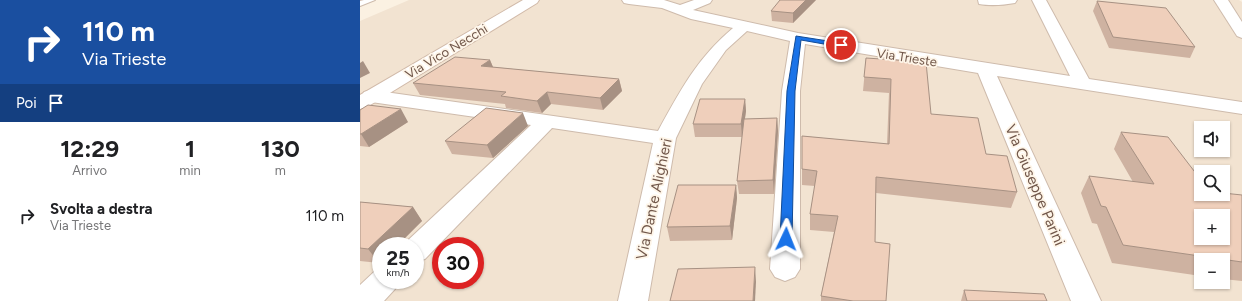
<!DOCTYPE html>
<html lang="it">
<meta charset="utf-8">
<style>
body{margin:0;font-family:Figtree,sans-serif;background:#f2f2f2;color:#202124;height:100vh;display:flex;flex-direction:column;font-size:15px;white-space:nowrap}
*{box-sizing:border-box;margin:0}
p{font-size:13px;color:#757577}
.icon{flex:none;width:22px;height:22px;fill:none;stroke:currentColor;stroke-width:2;stroke-linecap:round;stroke-linejoin:round}
.map{position:relative;flex:1;overflow:hidden}
.panel{display:flex;flex-direction:column;background:#fff;width:360px}
.panel>*{flex:none}
.top-card{background:#1a4fa0;color:#fff;overflow:hidden}
.fabs{position:absolute;left:834px;top:121px;display:grid;gap:8px}
.fabs a{display:grid;place-items:center;width:36px;height:36px;border-radius:0px;background:#fff;box-shadow:0 1px 3px #0004;font-size:20px}
.speed{position:absolute;left:12px;top:237px;display:flex;gap:8px;font-size:20px;font-weight:700;text-align:center}
.speed>*{display:grid;place-content:center;width:52px;height:52px;border-radius:50%;background:#fff;box-shadow:0 1px 3px #0004;line-height:1}
.speed small{font-size:10px;font-weight:400}
.speed .limit{border:6px solid #d22;background:#fff;color:#111}
.pin{position:absolute;display:grid;place-items:center;width:34px;height:34px;color:#fff;margin:-17px;border:2px solid #fff;border-radius:50%;box-shadow:0 1px 4px #0007}
.me{position:absolute;width:44px;margin:-22px;rotate:2deg;stroke-linejoin:round;filter:drop-shadow(0 0 3px #0008)}
.turn{display:flex;align-items:center;gap:14px;height:84px;padding:0 16px;font-size:18px}
.turn .icon{width:52px;height:52px;stroke-width:2.5}
.turn b{display:block;font-size:28px;line-height:34px}
.then{display:flex;align-items:center;height:38px;padding:0 16px;background:#0003;gap:8px;font-size:15px}
.eta{display:flex;justify-content:space-evenly;align-items:center;height:68px;text-align:center}
.eta b{font-size:24px;font-weight:700;line-height:28px}
ul{padding:0;list-style:none}
li{display:flex;align-items:center;gap:12px;height:52px;padding:0 16px}
li div{flex:1}
li b{display:block;font-size:15px}
li em{font-style:normal}
main{display:flex;flex:1;min-height:0}
.map>svg:first-child{display:block}
.residential{fill:#f2e3d1;fill-rule:evenodd}
.lines{fill:none;stroke-linecap:round;stroke-linejoin:round}
.lane-casing{stroke:#cebbac;stroke-width:2}
.street-casing{stroke:#cebbac;stroke-width:2}
.secondary-casing{stroke:#d1baa9;stroke-width:2}
.lane{fill:#fff;fill-rule:evenodd}
.street{fill:#fff;fill-rule:evenodd}
.secondary{fill:#fff;fill-rule:evenodd}
.wall{fill:#ceb2a1}
.shaded-wall{fill:#a79183}
.building{fill:#efcfbb;stroke:#a79183;fill-rule:evenodd}
.route{fill:#1a73e8;stroke:#114b97}
.labels{text-anchor:middle;stroke-width:3.5;stroke-linejoin:round;paint-order:stroke}
.far-street-label{font-size:13px;fill:#71574a;stroke:#fef5e8}
.street-label{font-size:15px;fill:#71574a;stroke:#fef5e8}
</style>
<main>
<section class="panel">
<div class="top-card">
<div class="turn"><svg class="icon" aria-label="right" viewBox="0 0 24 24"><path d="M7 20v-9h11M14 6l5 5-5 5"/></svg><div><b>110 m</b>Via Trieste</div></div>
<div class="then">Poi<svg class="icon" aria-label="arrive" viewBox="0 0 24 24"><path d="M6 21V4h12l-3 4 3 4H6"/></svg></div>
</div>
<div class="eta">
<div><b>12:29</b><p>Arrivo</p></div>
<div><b>1</b><p>min</p></div>
<div><b>130</b><p>m</p></div>
</div>
<ul>
<li><svg class="icon" aria-label="right" viewBox="0 0 24 24"><path d="M7 20v-9h11M14 6l5 5-5 5"/></svg><div><b>Svolta a destra</b><p>Via Trieste</p></div><em>110 m</em></li>
</ul>
</section>
<div class="map">
<svg width="882" height="301" viewBox="0 0 882 301">
<rect width="100%" height="100%" fill="#fbf1e2"/>
<!-- residential -->
<path class="residential" d="M49,0H879L882,2V301H0V21ZM841,128H863V150H841ZM841,172H863V194H841ZM841,216H863V238H841ZM21,246H55V280H21ZM81,246H115V280H81ZM841,260H863V282H841Z"/>
<g class="lines">
<defs>
<path id="lane" d="M4,0H15L0,6V1Z"/>
<g id="street">
<path d="M262,0H304L320,5L334,0H352L350,3L333,10L438,33L710,76L672,0H686L729,79L882,102V114L637,76L741,301H711L618,73L445,44L440,91V269L435,277L425,281L415,277L410,269L422,91L430,41L387,31L366,50L342,84L316,138L288,301H258L293,143L192,128L65,259L55,262V246H44L45,243L171,125L11,102L4,100L2,96L4,92L11,90L298,131C320,91 337,58 373,28L331,19L302,8L269,4L264,3Z"/>
<path d="M618,0H657L655,3C644,5 630,6 619,4Z"/>
<path d="M854,0H868L882,22V38L877,36Z"/>
<path d="M21,269V280H40L35,289L24,301H0V285L15,271Z"/>
</g>
<path id="secondary" d="M163,0H179L177,3L7,107L0,109V95Z"/>
</defs>
<!-- lane casing -->
<use href="#lane" class="lane-casing"/>
<!-- street casing -->
<use href="#street" class="street-casing"/>
<!-- secondary casing -->
<use href="#secondary" class="secondary-casing"/>
<!-- lane -->
<use href="#lane" class="lane"/>
<!-- street -->
<use href="#street" class="street"/>
<!-- secondary -->
<use href="#secondary" class="secondary"/>
</g>
<!-- wall -->
<g class="wall">
<path d="M456,0L433,23L412,21L411,11Z"/>
<path d="M737,1L835,47L830,58L749,48L733,11Z"/>
<path d="M506,58L571,114L626,154L657,192L651,208L516,193L515,242L526,301H461V296L474,232L450,230V214L455,186L442,185V136L527,144L529,93L503,91Z"/>
<path d="M130,60L133,67L259,79L262,91L243,110L191,104L182,113L146,108L145,104L60,95L53,83Z"/>
<path d="M385,99L386,111L385,119L417,118L418,131L414,194H379L377,181L382,137H335L333,124Z"/>
<path d="M0,110L48,122L9,147L0,146Z"/>
<path d="M168,126L133,158L92,154L85,141Z"/>
<path d="M761,132L841,194L882,195V281L863,279V260H841V276L752,263L737,224L732,223L721,193L729,176L773,182L754,149Z"/>
<path d="M376,185L377,198L372,240L310,241L307,227Z"/>
<path d="M0,202L53,207L62,221L37,246H21V261L19,263L0,261Z"/>
<path d="M604,290L687,301H601Z"/>
</g>
<!-- shaded-wall -->
<g class="shaded-wall">
<path d="M446,0H456L433,23V13Z"/>
<path d="M130,60L135,72L121,66Z"/>
<path d="M3,61L10,73L0,78V63Z"/>
<path d="M259,79L262,91L243,110L240,98Z"/>
<path d="M187,92L191,104L182,113L177,101Z"/>
<path d="M385,99L386,111L382,137L381,124Z"/>
<path d="M41,109L48,122L9,147L1,134Z"/>
<path d="M163,113L168,126L133,158L127,145Z"/>
<path d="M417,118L418,131L414,194L413,180Z"/>
<path d="M376,185L377,198L372,240L370,226Z"/>
<path d="M53,207L62,221L37,246H21V261L19,263L8,249Z"/>
<path d="M395,267L396,282L395,301H393Z"/>
</g>
<!-- building -->
<g class="building">
<path d="M420,0H446L433,13L411,11Z"/>
<path d="M737,1L806,8L835,47L753,37Z"/>
<path d="M95,57L130,60L121,66L259,79L240,98L187,92L177,101L141,96L146,92L53,83Z"/>
<path d="M506,58L566,62L571,114L618,118L626,154L647,156L657,192L516,177L515,242L530,244L526,301H493L461,296L478,216L450,214L457,171L442,169V136L529,144L531,79L504,77Z"/>
<path d="M340,99H385L381,124H333Z"/>
<path d="M8,105L41,109L1,134H0V110Z"/>
<path d="M126,108L163,113L127,145L85,141Z"/>
<path d="M417,118L413,180L377,181L384,119Z"/>
<path d="M761,132L808,137L841,180V194H863V193L882,195V262L763,245L746,207L741,206L729,176L794,184ZM841,216H863V238H841Z"/>
<path d="M318,185H376L370,226L307,227Z"/>
<path d="M0,202L53,207L8,249L0,248Z"/>
<path d="M395,267L393,301H310L318,269Z"/>
<path d="M604,290L684,294L687,301H607Z"/>
</g>
<!-- route -->
<path class="route" d="M436,36L481,43L484,45L481,47L441,40L435,91L432,239L430,242L426,244L422,242L420,239L427,91Z"/>
<g class="labels">
<!-- far-street labels -->
<g class="far-street-label">
<text transform="translate(86 51) rotate(-31)" y="5">Via Vico Necchi</text>
<text transform="translate(547 57) rotate(9)" y="5">Via Trieste</text>
</g>
<!-- street labels -->
<g class="street-label">
<text transform="translate(675 185) rotate(67)" y="5">Via Giuseppe Parini</text>
<text transform="translate(294 199) rotate(-78)" y="5">Via Dante Alighieri</text>
</g>
</g>
</svg>
<div class="fabs">
<a><svg class="icon" aria-label="sound" viewBox="0 0 24 24"><path d="M4 9h4l5-4v14l-5-4H4zM17 9q2 3 0 6"/></svg></a>
<a><svg class="icon" aria-label="search" viewBox="0 0 24 24"><circle cx="10" cy="10" r="6"/><path d="M15 15l6 6"/></svg></a>
<a>+</a>
<a>−</a>
</div>
<div class="speed"><div>25<small>km/h</small></div><div class="limit">30</div></div>
<div class="pin" style="left:481px;top:45px;background:#d93025"><svg class="icon" aria-label="arrive" viewBox="0 0 24 24"><path d="M6 21V4h12l-3 4 3 4H6"/></svg></div>
<svg class="me" style="left:426px;top:239px" viewBox="-20 -20 40 40"><path d="M0-17L14 15 0 8-14 15z" fill="#1a73e8" stroke="#fff" stroke-width="4"/></svg>
</div>
</main>
